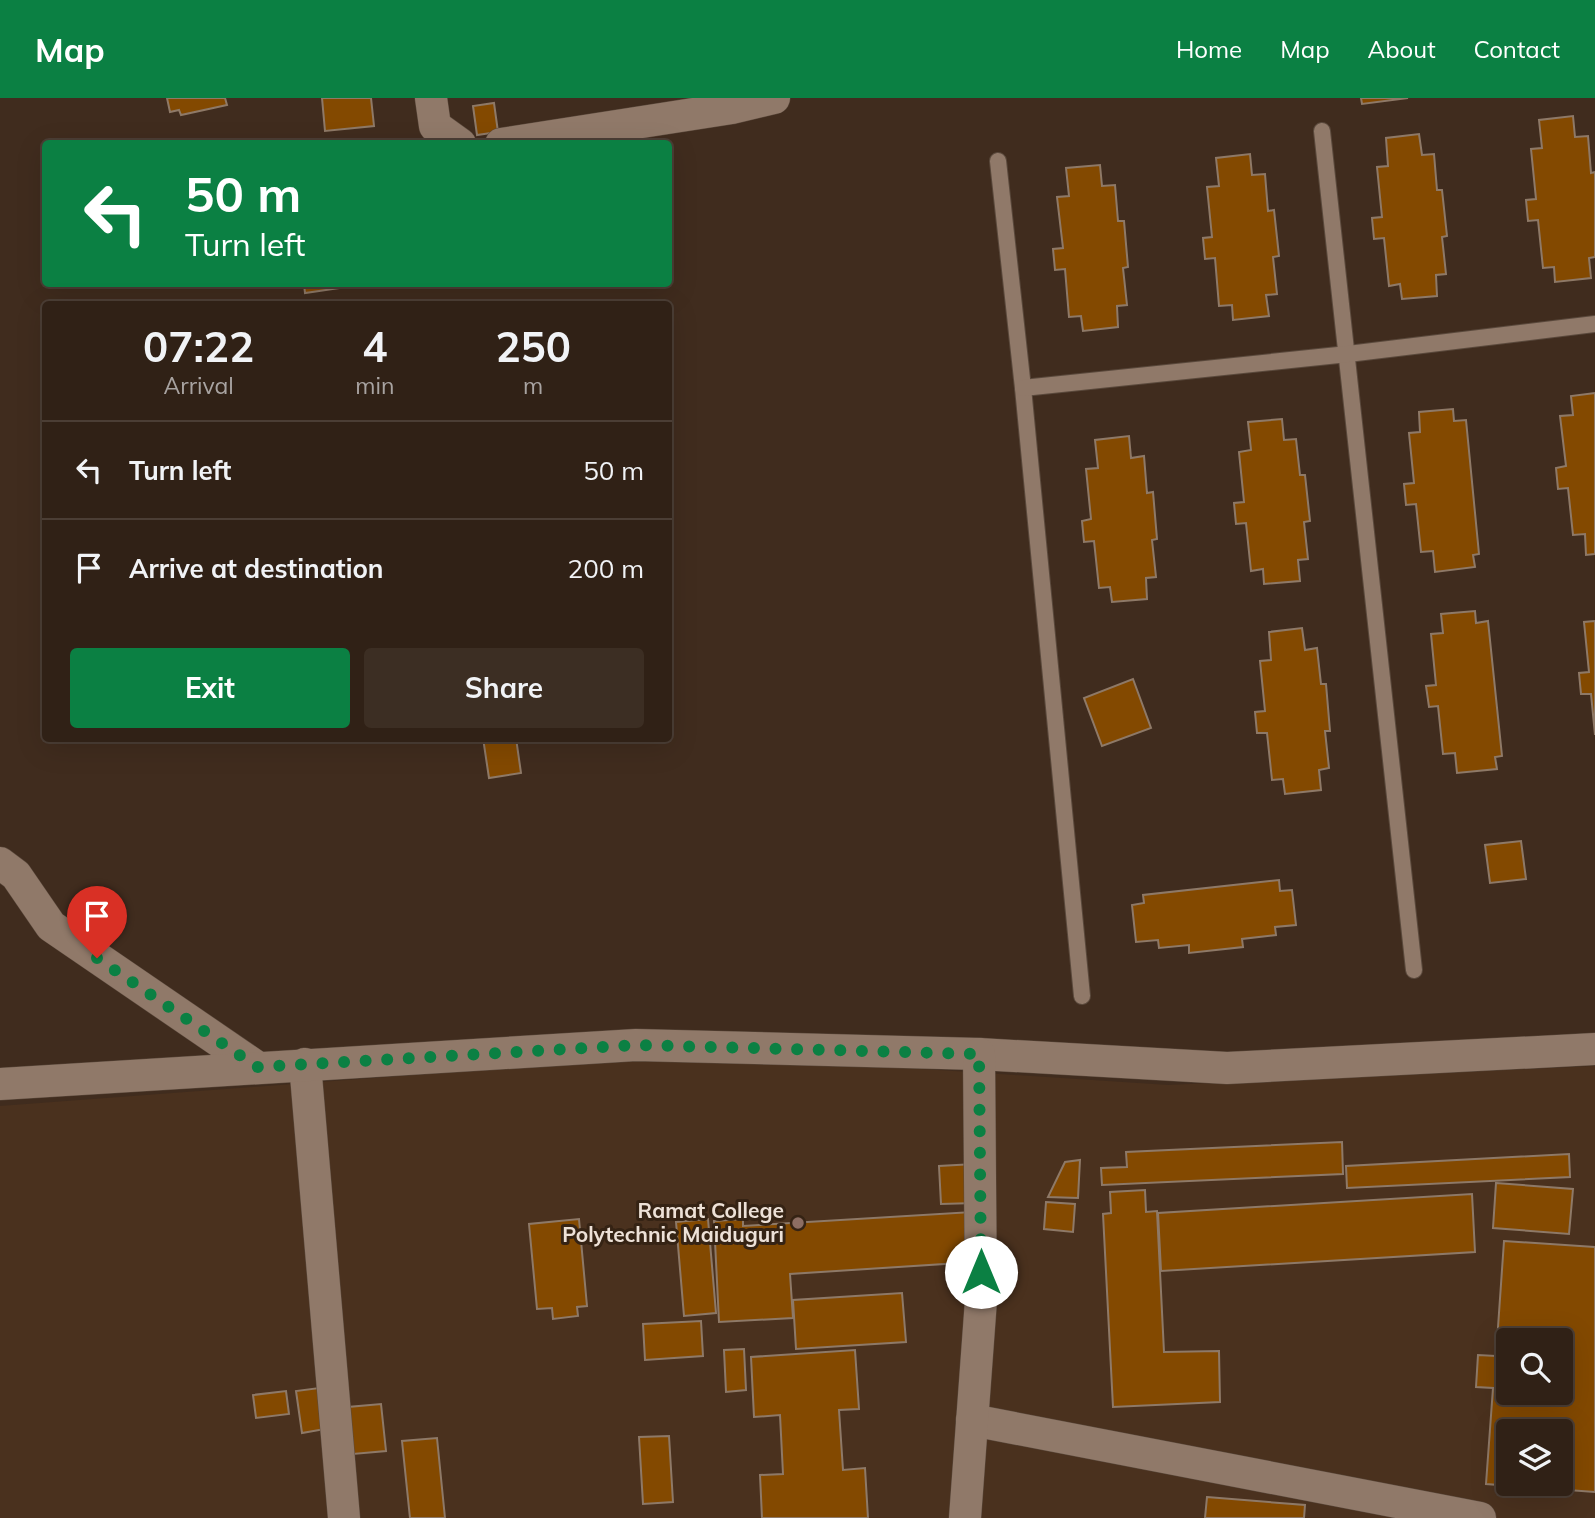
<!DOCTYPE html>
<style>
body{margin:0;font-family:Mulish,sans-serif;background:#3c2e23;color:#f1f3f6;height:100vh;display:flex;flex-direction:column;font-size:26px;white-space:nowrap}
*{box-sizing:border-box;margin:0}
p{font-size:23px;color:#a8a3a1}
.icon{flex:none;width:38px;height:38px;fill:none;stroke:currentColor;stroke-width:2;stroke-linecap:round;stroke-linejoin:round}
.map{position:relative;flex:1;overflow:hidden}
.panel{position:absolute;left:42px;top:203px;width:630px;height:441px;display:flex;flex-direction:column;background:#302116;border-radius:7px;box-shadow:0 7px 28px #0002,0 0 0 2px #4b3e35}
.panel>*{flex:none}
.banner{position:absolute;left:42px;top:42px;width:630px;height:147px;border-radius:7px;box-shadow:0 7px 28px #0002,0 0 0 2px #4b3e35;background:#0b8043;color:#fff;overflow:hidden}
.tools{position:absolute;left:1496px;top:1230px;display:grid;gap:14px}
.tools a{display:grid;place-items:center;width:77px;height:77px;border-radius:7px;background:#302116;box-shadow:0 7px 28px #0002,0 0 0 2px #4b3e35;font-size:35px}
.pin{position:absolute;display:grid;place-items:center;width:60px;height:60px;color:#fff;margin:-72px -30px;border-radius:50% 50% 50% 0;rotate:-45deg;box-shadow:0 0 7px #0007}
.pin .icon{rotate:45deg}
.me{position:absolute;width:77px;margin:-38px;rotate:0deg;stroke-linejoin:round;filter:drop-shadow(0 0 5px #0008)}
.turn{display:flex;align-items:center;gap:24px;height:147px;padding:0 28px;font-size:32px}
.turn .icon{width:91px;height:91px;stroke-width:2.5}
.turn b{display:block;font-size:49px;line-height:60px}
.eta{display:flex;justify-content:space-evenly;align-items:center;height:119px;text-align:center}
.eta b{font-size:42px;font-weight:700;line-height:49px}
.primary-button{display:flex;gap:14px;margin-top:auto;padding:14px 28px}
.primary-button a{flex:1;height:80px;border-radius:7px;background:#0b8043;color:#fff;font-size:28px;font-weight:700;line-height:80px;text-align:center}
.primary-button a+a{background:#3c2e23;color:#f1f3f6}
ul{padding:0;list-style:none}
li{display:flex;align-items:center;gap:21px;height:98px;padding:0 28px;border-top:2px solid #4b3e35}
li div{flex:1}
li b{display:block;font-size:26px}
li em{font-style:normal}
header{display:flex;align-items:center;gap:42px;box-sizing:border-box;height:98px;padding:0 35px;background:#0b8043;color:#fff}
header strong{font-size:33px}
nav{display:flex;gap:38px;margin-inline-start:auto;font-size:24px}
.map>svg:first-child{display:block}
.built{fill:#4a311e;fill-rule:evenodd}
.building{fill:#834900;stroke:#8e7967;stroke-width:2;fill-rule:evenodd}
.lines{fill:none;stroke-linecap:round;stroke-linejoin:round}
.service-casing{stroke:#5a493c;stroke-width:18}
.minor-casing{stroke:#5a493c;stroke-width:33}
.service{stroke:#907969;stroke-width:16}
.minor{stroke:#907969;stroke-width:32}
.route{stroke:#0b8043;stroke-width:12;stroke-dasharray:0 21.6}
.education-dot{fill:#8d6e63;stroke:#352314;stroke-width:2.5}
.labels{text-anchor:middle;stroke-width:6;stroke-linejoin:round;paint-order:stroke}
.poi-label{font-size:21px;font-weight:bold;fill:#ede1d7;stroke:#352314;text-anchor:end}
</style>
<header>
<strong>Map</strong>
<nav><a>Home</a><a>Map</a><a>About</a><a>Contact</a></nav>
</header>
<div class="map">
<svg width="1595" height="1420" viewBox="0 0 1595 1420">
<rect width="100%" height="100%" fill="#402c1e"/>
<!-- built -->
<path class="built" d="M693,956L1168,987L1595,968V1420H0V1008ZM1508,1242H1561V1295H1508ZM1508,1334H1561V1386H1508Z"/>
<!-- building -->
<g class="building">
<path d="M167,0H225L227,7L181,17L179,12L170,14Z"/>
<path d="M322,0H371L374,28L325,33Z"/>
<path d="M1361,0H1408L1362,6Z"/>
<path d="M494,5L498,34L477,37L473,8Z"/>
<path d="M1573,18L1575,39L1588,38L1591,75L1595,74V159L1589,160L1591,180L1555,184L1554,169L1543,170L1538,122L1528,123L1526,102L1536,101L1531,51L1542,50L1539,22Z"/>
<path d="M1419,36L1422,57L1434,56L1437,92H1442L1447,138L1442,139L1446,176L1436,177L1437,198L1402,201L1400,186L1389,188L1384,140L1374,141L1372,120L1382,119L1377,69L1388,68L1386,40Z"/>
<path d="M1250,56L1252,77L1265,76L1268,113L1274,112L1279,158L1273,159L1277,196L1266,197L1269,218L1233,222L1232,207L1219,208L1215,160L1205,161L1203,140L1212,139L1207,89L1219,88L1216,60Z"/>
<path d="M1100,67L1102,88L1115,87L1118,123H1124L1128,169L1123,170L1127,207L1117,208L1118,229L1083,233L1081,218L1069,219L1065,171L1055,172L1053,151L1063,150L1057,99L1069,98L1066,70Z"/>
<path d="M304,186H339L340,190L305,195Z"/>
<path d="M1595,295V456L1586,457L1585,436L1573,437L1568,390L1558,391L1556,370L1566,368L1560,318L1573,317L1571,298Z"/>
<path d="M1453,311L1454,323L1466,322L1479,456L1473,457L1475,469L1435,474L1433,453L1421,454L1416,406L1406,407L1404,386L1414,385L1409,335L1420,334L1419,314Z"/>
<path d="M1282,321L1284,342L1296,341L1300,377H1305L1310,423L1304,424L1308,461L1298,462L1300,483L1264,486L1263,471L1251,473L1246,425L1236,426L1234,405L1244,404L1239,354L1251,352L1248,324Z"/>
<path d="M1129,338L1131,360L1144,358L1147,395L1153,394L1157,441L1152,442L1156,479L1146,480L1147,501L1112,504L1110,489L1099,490L1094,443L1084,444L1082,423L1091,421L1086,371L1098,370L1095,342Z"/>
<path d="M1475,513L1476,525L1488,523L1502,658L1495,659L1497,671L1457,675L1455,655L1443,656L1438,608L1429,609L1426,588L1436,587L1431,536L1443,535L1441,516Z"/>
<path d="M1595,523V637L1591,596H1581L1579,575L1589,574L1584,524Z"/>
<path d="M1302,530L1305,552L1317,550L1321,586H1326L1330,633H1325L1329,670L1319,672L1321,692L1285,696L1283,681L1272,682L1267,635H1257L1255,614L1265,613L1260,563L1271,562L1269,534Z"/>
<path d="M1133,581L1151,630L1102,648L1084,600Z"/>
<path d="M483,640H516L521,675L489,680Z"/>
<path d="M1521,743L1526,781L1490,785L1485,747Z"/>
<path d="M1279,782L1280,793L1292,792L1296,827L1275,829L1276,837L1242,841L1243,849L1189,855V847L1159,850L1158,842L1136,844L1132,807L1144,805L1143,797Z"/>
<path d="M1342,1044L1343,1076L1102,1087L1101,1070L1127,1069L1126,1054Z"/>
<path d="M1569,1056L1570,1079L1347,1090L1346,1068Z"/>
<path d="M1080,1062L1078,1100L1048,1099L1065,1064Z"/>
<path d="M974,1066L975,1105L941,1106L939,1068Z"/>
<path d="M1496,1085L1573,1091L1569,1136L1493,1130Z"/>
<path d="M1145,1092L1146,1114L1157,1113L1164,1254L1219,1253L1220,1304L1113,1309L1103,1116L1111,1115L1110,1094Z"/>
<path d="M1472,1096L1475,1154L1161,1173L1158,1115Z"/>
<path d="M1046,1104L1075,1106L1073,1134L1044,1131Z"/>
<path d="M972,1114L975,1164L790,1176L793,1220L719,1224L714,1123L743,1121V1128Z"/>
<path d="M579,1121L587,1208L577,1209L578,1218L553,1221L552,1210L537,1211L529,1126Z"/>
<path d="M708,1121L716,1215L684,1218L676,1124Z"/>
<path d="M1504,1143L1595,1149V1394L1486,1386L1493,1290L1476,1289L1478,1257L1496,1258ZM1508,1242H1561V1295H1508ZM1508,1334H1561V1386H1508Z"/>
<path d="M902,1195L906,1244L796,1251L793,1202Z"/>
<path d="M701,1223L703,1258L645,1262L643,1226Z"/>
<path d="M744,1251L746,1292L726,1294L724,1252Z"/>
<path d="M855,1252L859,1311L839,1312L843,1372L865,1370L868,1420H762L760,1377L783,1376L780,1317L754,1319L751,1259Z"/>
<path d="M319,1290L325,1331L302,1335L296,1293Z"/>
<path d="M286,1293L289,1316L256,1320L253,1297Z"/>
<path d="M381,1306L386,1353L353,1356L348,1309Z"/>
<path d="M669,1338L673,1404L643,1406L639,1339Z"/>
<path d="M437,1340L445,1420H410L402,1343Z"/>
<path d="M1207,1399L1305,1407L1304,1420H1205Z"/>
</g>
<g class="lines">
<defs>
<g id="service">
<path d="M1322,33L1414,872"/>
<path d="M998,63L1023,290L1082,898"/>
<path d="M1023,290L1348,256L1595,226"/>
</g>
<g id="minor">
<path d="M431,0L435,28L460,46"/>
<path d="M501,46L732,10L774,0"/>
<path d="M0,765L16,777L51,828L257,969"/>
<path d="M305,966L344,1420"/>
<path d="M0,986L636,947L979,956L1227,970L1595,951"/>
<path d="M972,1322L1480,1420"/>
<path d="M965,1420L981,1202L979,956"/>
</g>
</defs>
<!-- service casing -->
<use href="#service" class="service-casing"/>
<!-- minor casing -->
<use href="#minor" class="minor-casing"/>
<!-- service -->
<use href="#service" class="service"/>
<!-- minor -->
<use href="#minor" class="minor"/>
</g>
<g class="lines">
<!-- route -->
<path class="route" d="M97,860L257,969L636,947L979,956L981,1174"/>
</g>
<!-- markers -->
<circle class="education-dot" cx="798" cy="1125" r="7"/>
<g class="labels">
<!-- poi labels -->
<g class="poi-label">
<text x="784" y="1120">Ramat College<tspan x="784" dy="24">Polytechnic Maiduguri</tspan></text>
</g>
</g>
</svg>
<div class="tools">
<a><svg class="icon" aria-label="search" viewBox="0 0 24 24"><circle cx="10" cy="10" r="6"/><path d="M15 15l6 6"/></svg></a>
<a><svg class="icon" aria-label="layers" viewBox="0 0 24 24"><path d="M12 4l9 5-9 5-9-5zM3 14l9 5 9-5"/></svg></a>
</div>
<div class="pin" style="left:97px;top:860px;background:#d93025"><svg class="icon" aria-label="arrive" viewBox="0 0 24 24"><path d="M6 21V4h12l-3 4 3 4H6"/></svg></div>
<svg class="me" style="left:981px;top:1174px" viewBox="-20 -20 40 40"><circle r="19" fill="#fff"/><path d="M0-13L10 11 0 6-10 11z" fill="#0b8043"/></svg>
<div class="banner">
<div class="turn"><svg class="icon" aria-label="left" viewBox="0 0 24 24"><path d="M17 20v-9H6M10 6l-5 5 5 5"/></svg><div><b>50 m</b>Turn left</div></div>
</div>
<section class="panel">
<div class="eta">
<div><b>07:22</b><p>Arrival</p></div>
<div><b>4</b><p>min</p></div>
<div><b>250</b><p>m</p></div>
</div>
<ul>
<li><svg class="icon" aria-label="left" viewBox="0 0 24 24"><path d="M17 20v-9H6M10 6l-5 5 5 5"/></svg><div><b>Turn left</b></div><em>50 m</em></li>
<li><svg class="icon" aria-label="arrive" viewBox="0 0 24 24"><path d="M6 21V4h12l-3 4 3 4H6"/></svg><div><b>Arrive at destination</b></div><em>200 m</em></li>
</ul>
<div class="primary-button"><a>Exit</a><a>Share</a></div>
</section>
</div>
